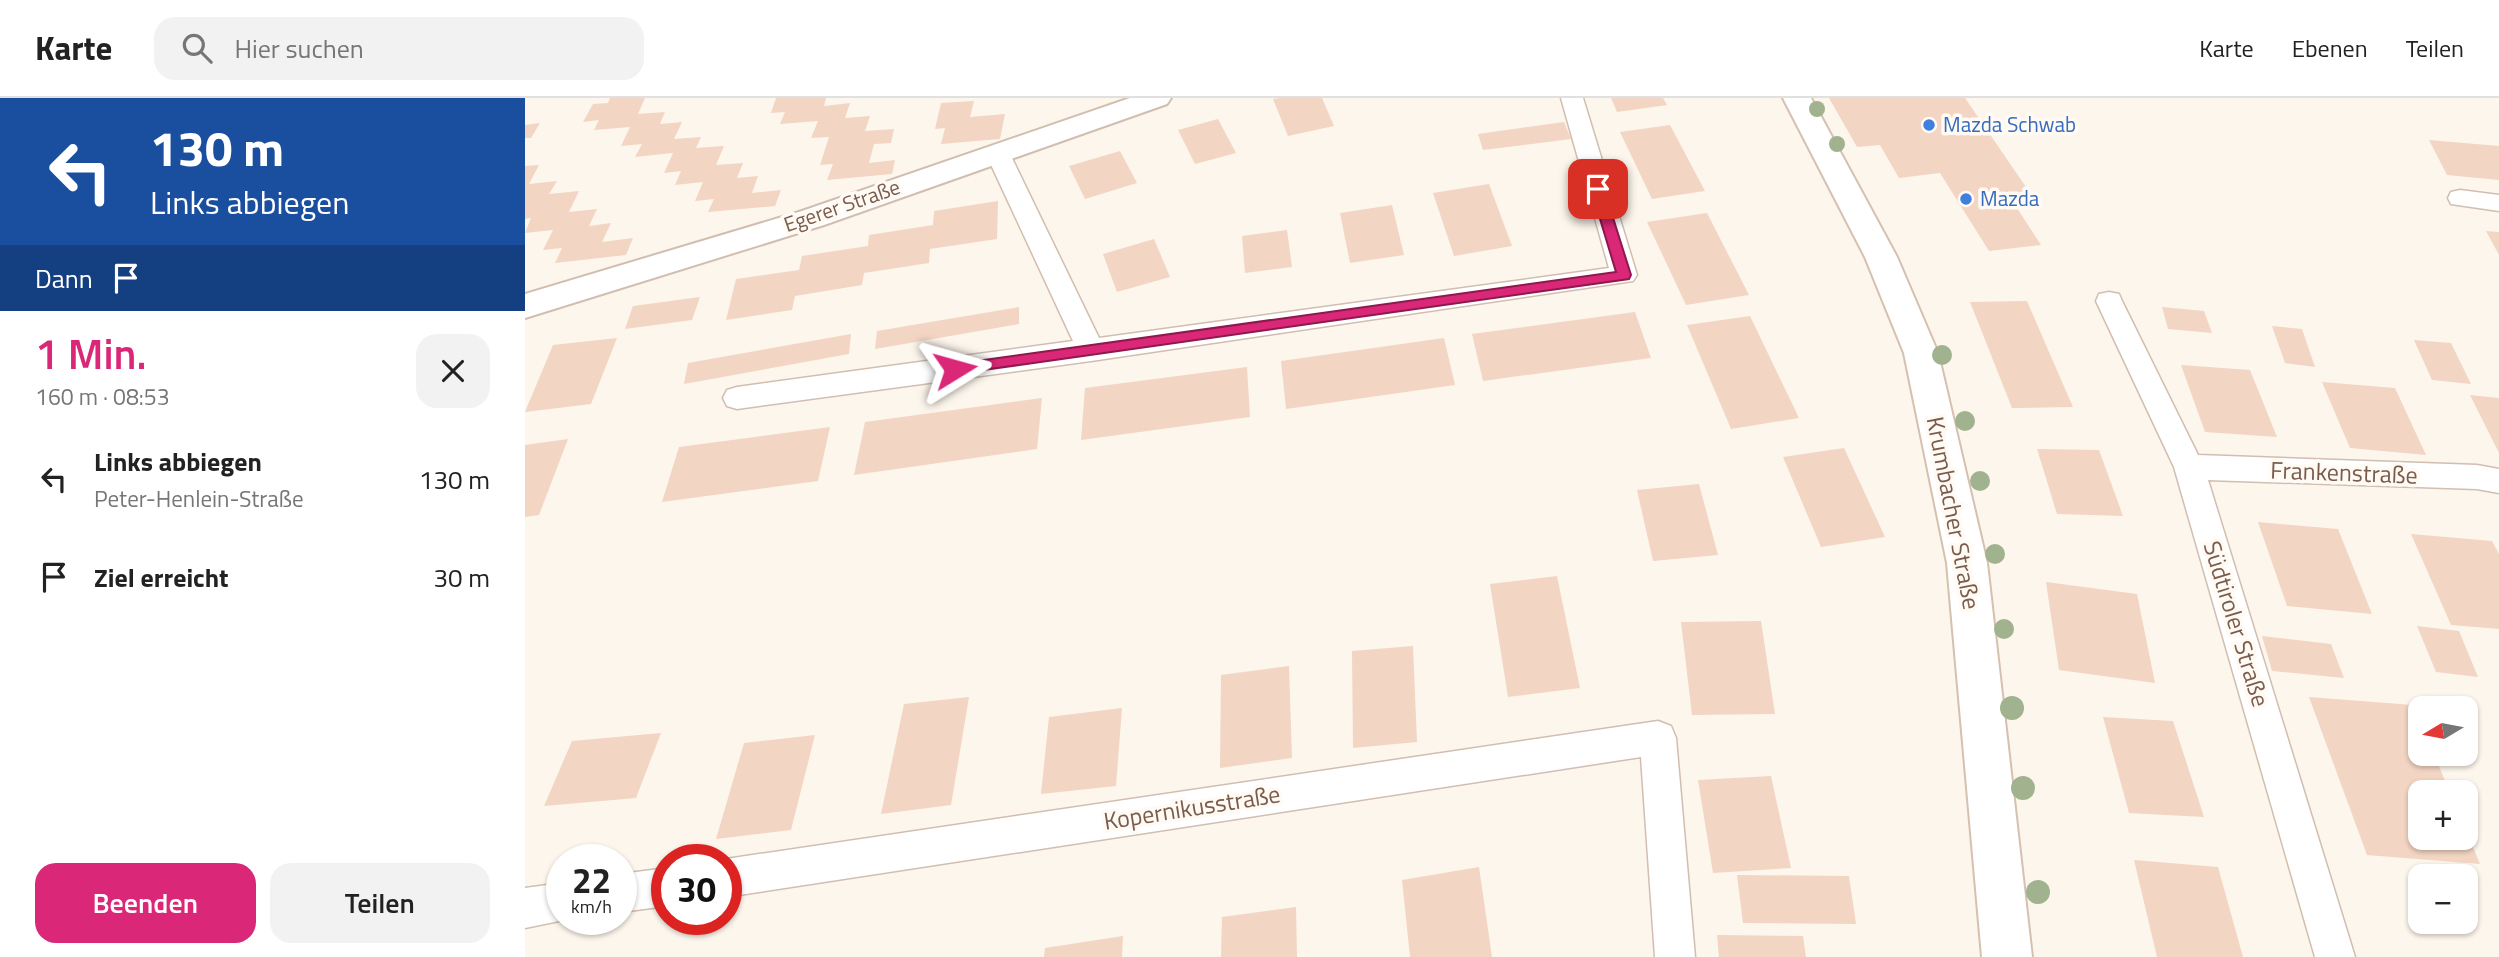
<!DOCTYPE html>
<html lang="de">
<meta charset="utf-8">
<style>
body{margin:0;font-family:"Titillium Web",sans-serif;background:#f2f2f2;color:#222;height:100vh;display:flex;flex-direction:column;font-size:26px;white-space:nowrap}
*{box-sizing:border-box;margin:0}
p{font-size:23px;color:#767676}
.icon{flex:none;width:38px;height:38px;fill:none;stroke:currentColor;stroke-width:2;stroke-linecap:round;stroke-linejoin:round}
.map{position:relative;flex:1;overflow:hidden}
.sheet{display:flex;flex-direction:column;background:#fff;width:525px}
.sheet>*{flex:none}
.guide{background:#1a4fa0;color:#fff;overflow:hidden}
.needle{width:46px;rotate:260deg}
.fabs{position:absolute;left:1883px;top:598px;display:grid;gap:14px}
.fabs a{display:grid;place-items:center;width:70px;height:70px;border-radius:14px;background:#fff;box-shadow:0 2px 5px #0004;font-size:35px}
.speed{position:absolute;left:21px;top:746px;display:flex;gap:14px;font-size:35px;font-weight:700;text-align:center}
.speed>*{display:grid;place-content:center;width:91px;height:91px;border-radius:50%;background:#fff;box-shadow:0 2px 5px #0004;line-height:1}
.speed small{font-size:18px;font-weight:400}
.speed .limit{border:10px solid #d22;background:#fff;color:#111}
.pin{position:absolute;display:grid;place-items:center;width:60px;height:60px;color:#fff;margin:-30px;border-radius:14px;box-shadow:0 4px 10px #0006}
.me{position:absolute;width:77px;margin:-38px;rotate:82deg;stroke-linejoin:round;filter:drop-shadow(0 0 5px #0008)}
.turn{display:flex;align-items:center;gap:24px;height:147px;padding:0 35px;font-size:32px}
.turn .icon{width:91px;height:91px;stroke-width:2.5}
.turn b{display:block;font-size:49px;line-height:60px}
.then{display:flex;align-items:center;height:66px;padding:0 35px;background:#0003;gap:14px;font-size:26px}
.round{display:grid;place-items:center;flex:none;width:74px;height:74px;border-radius:21px;background:#f2f2f2}
.summary{display:flex;align-items:center;justify-content:space-between;height:119px;padding:0 35px}
h1{font-size:42px;font-weight:600;line-height:52px;color:#db2777}
.cta{display:flex;gap:14px;margin-top:auto;padding:14px 35px}
.cta a{flex:1;height:80px;border-radius:21px;background:#db2777;color:#fff;font-size:28px;font-weight:600;line-height:80px;text-align:center}
.cta a+a{background:#f2f2f2;color:#222}
ul{padding:0;list-style:none}
li{display:flex;align-items:center;gap:21px;height:98px;padding:0 35px}
li div{flex:1}
li b{display:block;font-size:26px}
li em{font-style:normal}
header{display:flex;align-items:center;gap:42px;box-sizing:border-box;height:98px;padding:0 35px;background:#fff;border-bottom:2px solid #e0e0e0}
header strong{font-size:33px}
nav{display:flex;gap:38px;margin-inline-start:auto;font-size:24px}
.search{width:490px;height:63px;background:#f2f2f2;display:flex;align-items:center;gap:18px;box-sizing:border-box;padding:0 24px;border-radius:21px;color:#767676;font-size:26px}
main{display:flex;flex:1;min-height:0}
.map>svg:first-child{display:block}
.building{fill:#f3d5c3}
.lines{fill:none;stroke-linecap:round;stroke-linejoin:round}
.minor-casing{stroke:#d1beb0;stroke-width:3}
.tertiary-casing{stroke:#d1beb0;stroke-width:4}
.secondary-casing{stroke:#d6c0b0;stroke-width:4}
.minor{fill:#fff;fill-rule:evenodd}
.tertiary{fill:#fff;fill-rule:evenodd}
.secondary{fill:#fff;fill-rule:evenodd}
.tree{fill:#a0b28e}
.route{fill:#db2777;stroke:#8e194d;stroke-width:2}
.shop-dot{fill:#3f7fe0;stroke:#fffaf3;stroke-width:2.5}
.labels{text-anchor:middle;stroke-width:7;stroke-linejoin:round;paint-order:stroke}
.far-shop-label{font-size:21px;fill:#366cbe;stroke:#fffaf3;text-anchor:start}
.far-street-label{font-size:21px;fill:#7a5c4d;stroke:#fffaf3}
.street-label{font-size:24px;fill:#7a5c4d;stroke:#fffaf3}
</style>
<header>
<strong>Karte</strong>
<div class="search"><svg class="icon" aria-label="search" viewBox="0 0 24 24"><circle cx="10" cy="10" r="6"/><path d="M15 15l6 6"/></svg>Hier suchen</div>
<nav><a>Karte</a><a>Ebenen</a><a>Teilen</a></nav>
</header>
<main>
<section class="sheet">
<div class="guide">
<div class="turn"><svg class="icon" aria-label="left" viewBox="0 0 24 24"><path d="M17 20v-9H6M10 6l-5 5 5 5"/></svg><div><b>130 m</b>Links abbiegen</div></div>
<div class="then">Dann<svg class="icon" aria-label="arrive" viewBox="0 0 24 24"><path d="M6 21V4h12l-3 4 3 4H6"/></svg></div>
</div>
<div class="summary"><div><h1>1 Min.</h1><p>160 m · 08:53</p></div><a class="round"><svg class="icon" aria-label="close" viewBox="0 0 24 24"><path d="M6 6l12 12M18 6L6 18"/></svg></a></div>
<ul>
<li><svg class="icon" aria-label="left" viewBox="0 0 24 24"><path d="M17 20v-9H6M10 6l-5 5 5 5"/></svg><div><b>Links abbiegen</b><p>Peter-Henlein-Straße</p></div><em>130 m</em></li>
<li><svg class="icon" aria-label="arrive" viewBox="0 0 24 24"><path d="M6 21V4h12l-3 4 3 4H6"/></svg><div><b>Ziel erreicht</b></div><em>30 m</em></li>
</ul>
<div class="cta"><a>Beenden</a><a>Teilen</a></div>
</section>
<div class="map">
<svg width="1974" height="859" viewBox="0 0 1974 859">
<rect width="100%" height="100%" fill="#fdf6ec"/>
<!-- building -->
<g class="building">
<path d="M85,0H120L113,16L140,14L135,26L157,24L149,41L176,39L171,50L199,48L191,67L218,65L212,80L233,78L227,95L256,92L250,108L183,114L189,101L170,103L178,84L150,87L156,73L139,75L148,55L110,59L117,46L96,48L105,29L69,32L74,22L58,24L68,6L83,5Z"/>
<path d="M251,0H301L299,8L325,5L320,20L345,18L340,33L369,31L366,45L349,46L344,65L370,62L367,76L302,82L308,66L295,67L304,39L286,40L293,23L255,26L260,14L246,15Z"/>
<path d="M755,0H797L809,28L763,38L748,1Z"/>
<path d="M1086,0H1138L1142,7L1092,14Z"/>
<path d="M1304,0H1440L1512,105L1490,107L1516,147L1464,153L1415,75L1374,80L1355,47L1332,49Z"/>
<path d="M449,3L445,19L480,16L475,41L416,46L420,30L410,31L416,5Z"/>
<path d="M693,21L711,55L670,66L653,32Z"/>
<path d="M1039,24L1046,41L958,52L953,36Z"/>
<path d="M15,25L6,40H0V27Z"/>
<path d="M1145,27L1180,93L1127,101L1095,34Z"/>
<path d="M1904,42L1974,48V82L1922,77Z"/>
<path d="M595,53L612,85L560,101L544,68Z"/>
<path d="M14,67L4,86L32,83L24,96L54,93L44,114L72,111L64,128L86,125L77,144L108,140L101,157L30,165L37,150L18,152L28,132L0,135L6,120L0,121V68Z"/>
<path d="M964,86L987,148L929,158L908,95Z"/>
<path d="M473,103L472,141L405,151L404,165L339,175L337,187L270,198L267,212L201,222L211,181L274,172L277,158L343,148L344,137L408,127L409,113Z"/>
<path d="M867,107L879,157L825,165L815,115Z"/>
<path d="M1182,115L1224,197L1161,207L1122,124Z"/>
<path d="M762,132L767,169L720,175L717,138Z"/>
<path d="M1961,133L1974,134V157Z"/>
<path d="M629,141L645,179L592,194L578,156Z"/>
<path d="M175,199L167,222L100,231L108,208Z"/>
<path d="M1502,203L1524,254L1548,309L1487,310L1445,204Z"/>
<path d="M494,209V226L350,251L352,233Z"/>
<path d="M1637,209L1679,213L1687,235L1643,231Z"/>
<path d="M1110,214L1126,260L958,283L947,236Z"/>
<path d="M1225,218L1274,320L1206,331L1162,227Z"/>
<path d="M1747,228L1777,231L1790,269L1760,265Z"/>
<path d="M326,236L324,256L159,286L163,265Z"/>
<path d="M92,240L66,306L0,314L28,247Z"/>
<path d="M919,240L930,287L761,311L756,263Z"/>
<path d="M1889,242L1926,245L1946,286L1907,282Z"/>
<path d="M1656,267L1725,272L1752,339L1680,334Z"/>
<path d="M722,269L725,319L556,342L560,290Z"/>
<path d="M1797,284L1870,290L1901,357L1825,350Z"/>
<path d="M1945,297L1974,300V355Z"/>
<path d="M517,300L512,351L329,377L340,324Z"/>
<path d="M305,329L293,383L137,404L154,349Z"/>
<path d="M43,341L14,417L0,419V347Z"/>
<path d="M1319,350L1360,439L1296,449L1258,359Z"/>
<path d="M1512,351L1574,352L1598,418L1532,416Z"/>
<path d="M1174,386L1193,457L1128,463L1112,392Z"/>
<path d="M1733,424L1813,431L1847,516L1762,508Z"/>
<path d="M1886,436L1967,443L1974,456V531L1926,527Z"/>
<path d="M1032,478L1055,590L983,599L965,486Z"/>
<path d="M1521,484L1612,496L1630,585L1534,572Z"/>
<path d="M1236,523L1250,616L1167,617L1156,524Z"/>
<path d="M1892,528L1934,533L1953,579L1911,574Z"/>
<path d="M1737,538L1806,546L1819,580L1747,573Z"/>
<path d="M888,548L892,644L828,650L827,553Z"/>
<path d="M764,568L767,660L695,670L696,577Z"/>
<path d="M444,599L426,707L356,716L379,606Z"/>
<path d="M1784,599L1888,607L1895,624V656H1909L1925,695H1895V740H1941V732L1955,766L1842,757Z"/>
<path d="M597,610L591,688L516,696L524,619Z"/>
<path d="M1578,619L1648,623L1679,719L1604,715Z"/>
<path d="M136,635L111,700L19,708L47,643Z"/>
<path d="M290,637L266,732L191,741L219,645Z"/>
<path d="M1246,678L1266,770L1188,775L1173,682Z"/>
<path d="M1609,762L1693,769L1718,859H1632Z"/>
<path d="M954,769L967,859H885L877,782Z"/>
<path d="M1212,777L1324,778L1331,826L1218,825Z"/>
<path d="M771,809L772,859H696L697,819Z"/>
<path d="M1192,837L1278,838L1281,859H1194Z"/>
<path d="M598,838L597,859H519L520,850Z"/>
</g>
<g class="lines">
<defs>
<g id="minor">
<path d="M1036,0H1058L1112,177L1108,183L566,263L212,311L202,308L198,300L202,292L212,289L548,243L461,56L465,51H481L485,56L574,240L1084,170Z"/>
<path d="M1935,92L1974,97V113L1926,106L1923,100L1926,94Z"/>
<path d="M1584,194L1594,196L1597,203L1673,357L1952,367L1974,371V395L1952,391L1683,382L1830,859H1790L1649,369L1571,203L1574,196Z"/>
<path d="M1133,623L1146,628L1151,640L1170,859H1130L1116,659L201,799V761Z"/>
<path d="M142,770V808L96,814V776Z"/>
<path d="M37,785V821H44L0,830V790Z"/>
</g>
<path id="tertiary" d="M605,0H646L642,6L299,127L0,220V196L277,113Z"/>
<path id="secondary" d="M1258,0H1286L1372,159L1413,255L1462,465L1507,859H1457L1422,465L1379,255L1340,159Z"/>
</defs>
<!-- minor casing -->
<use href="#minor" class="minor-casing"/>
<!-- tertiary casing -->
<use href="#tertiary" class="tertiary-casing"/>
<!-- secondary casing -->
<use href="#secondary" class="secondary-casing"/>
<!-- minor -->
<use href="#minor" class="minor"/>
<!-- tertiary -->
<use href="#tertiary" class="tertiary"/>
<!-- secondary -->
<use href="#secondary" class="secondary"/>
</g>
<!-- trees -->
<g class="tree">
<circle cx="1292" cy="11" r="8"/>
<circle cx="1312" cy="46" r="8"/>
<circle cx="1417" cy="257" r="10"/>
<circle cx="1440" cy="323" r="10"/>
<circle cx="1455" cy="383" r="10"/>
<circle cx="1470" cy="456" r="10"/>
<circle cx="1479" cy="531" r="10"/>
<circle cx="1487" cy="610" r="12"/>
<circle cx="1498" cy="690" r="12"/>
<circle cx="1513" cy="794" r="12"/>
</g>
<!-- route -->
<path class="route" d="M1068,88L1079,91L1106,177L1104,181L430,276L423,271L430,266L1091,174L1066,91Z"/>
<!-- markers -->
<g class="shop-dot">
<circle cx="1404" cy="27" r="7"/>
<circle cx="1441" cy="101" r="7"/>
</g>
<g class="labels">
<!-- far-shop labels -->
<g class="far-shop-label">
<text x="1418" y="34">Mazda Schwab</text>
<text x="1455" y="108">Mazda</text>
</g>
<!-- far-street labels -->
<g class="far-street-label">
<text transform="translate(317 108) rotate(-19)" y="7">Egerer Straße</text>
</g>
<!-- street labels -->
<g class="street-label">
<text transform="translate(1819 375) rotate(2)" y="8">Frankenstraße</text>
<text transform="translate(1428 415) rotate(79)" y="8">Krumbacher Straße</text>
<text transform="translate(1711 526) rotate(73)" y="8">Südtiroler Straße</text>
<text transform="translate(667 710) rotate(-9)" y="8">Kopernikusstraße</text>
</g>
</g>
</svg>
<div class="fabs">
<a><svg class="needle" viewBox="-14 -14 28 28"><path d="M0-13l5 13h-10z" fill="#e53935"/><path d="M0 13l5-13h-10z" fill="#767676"/></svg></a>
<a>+</a>
<a>−</a>
</div>
<div class="speed"><div>22<small>km/h</small></div><div class="limit">30</div></div>
<div class="pin" style="left:1073px;top:91px;background:#d93025"><svg class="icon" aria-label="arrive" viewBox="0 0 24 24"><path d="M6 21V4h12l-3 4 3 4H6"/></svg></div>
<svg class="me" style="left:430px;top:271px" viewBox="-20 -20 40 40"><path d="M0-17L14 15 0 8-14 15z" fill="#db2777" stroke="#fff" stroke-width="4"/></svg>
</div>
</main>
